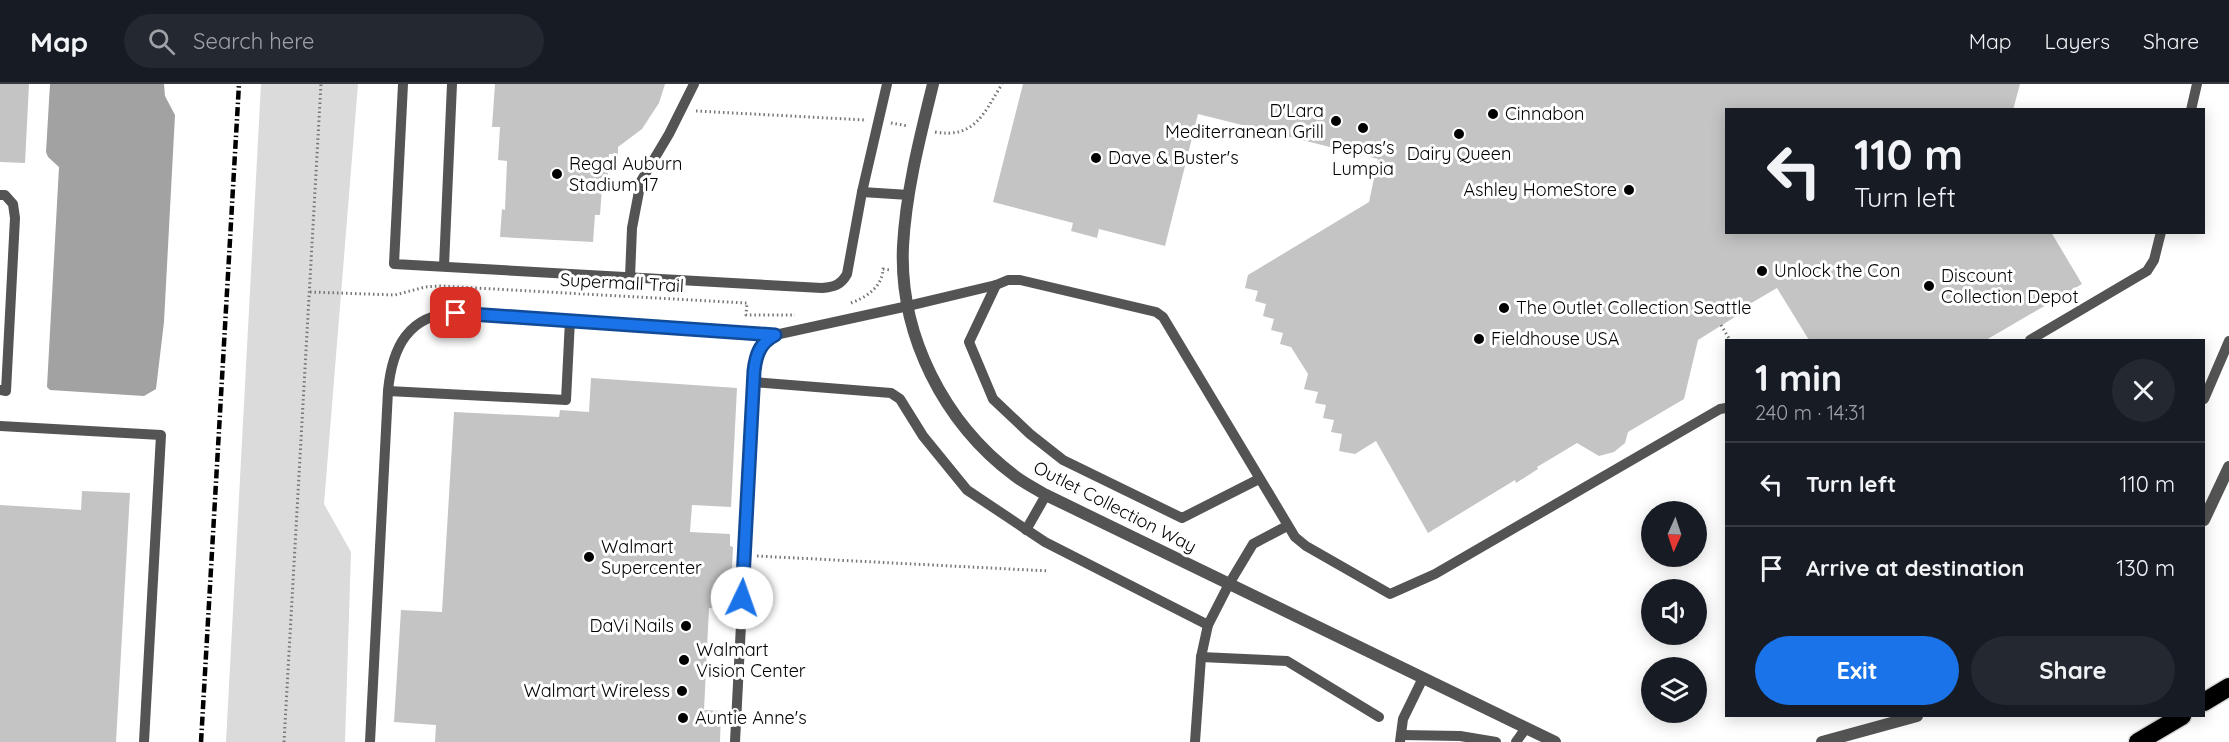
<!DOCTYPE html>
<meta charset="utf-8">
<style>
body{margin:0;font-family:Quicksand,sans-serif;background:#242831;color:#f1f3f6;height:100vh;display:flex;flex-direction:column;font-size:22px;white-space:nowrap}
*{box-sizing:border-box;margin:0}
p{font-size:20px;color:#9ea1a6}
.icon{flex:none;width:33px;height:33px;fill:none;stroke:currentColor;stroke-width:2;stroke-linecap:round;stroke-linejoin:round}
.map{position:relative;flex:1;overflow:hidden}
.details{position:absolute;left:1725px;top:255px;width:480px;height:378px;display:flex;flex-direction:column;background:#171b24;border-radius:0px;box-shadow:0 3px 15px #0003}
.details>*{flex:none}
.hud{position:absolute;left:1725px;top:24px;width:480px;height:126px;border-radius:0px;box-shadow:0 3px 15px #0003;background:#171b24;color:#f1f3f6;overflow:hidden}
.needle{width:39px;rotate:183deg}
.buttons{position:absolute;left:1641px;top:417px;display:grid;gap:12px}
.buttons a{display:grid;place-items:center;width:66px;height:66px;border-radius:50%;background:#171b24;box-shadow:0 3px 15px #0003;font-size:30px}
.pin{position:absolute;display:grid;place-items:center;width:51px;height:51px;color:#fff;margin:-26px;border-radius:12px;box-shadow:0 3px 9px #0006}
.me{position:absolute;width:66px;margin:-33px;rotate:3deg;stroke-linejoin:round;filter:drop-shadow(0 0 4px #0008)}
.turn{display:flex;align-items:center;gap:21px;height:126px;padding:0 30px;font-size:27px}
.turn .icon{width:78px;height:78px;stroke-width:2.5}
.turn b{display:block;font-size:42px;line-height:51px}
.round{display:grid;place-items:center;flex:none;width:63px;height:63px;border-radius:32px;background:#242831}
.overview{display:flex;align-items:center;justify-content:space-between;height:102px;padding:0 30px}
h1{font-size:36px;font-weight:700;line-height:45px}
.primary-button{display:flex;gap:12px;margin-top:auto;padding:12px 30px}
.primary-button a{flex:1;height:69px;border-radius:36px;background:#1a73e8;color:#fff;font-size:24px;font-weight:700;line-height:69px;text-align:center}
.primary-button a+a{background:#242831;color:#f1f3f6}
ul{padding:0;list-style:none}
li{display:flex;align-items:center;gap:18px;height:84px;padding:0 30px;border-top:2px solid #363941}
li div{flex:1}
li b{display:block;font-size:22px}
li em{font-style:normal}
header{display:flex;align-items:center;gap:36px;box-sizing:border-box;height:84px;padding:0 30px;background:#171b24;border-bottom:2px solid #363941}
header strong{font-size:28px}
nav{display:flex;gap:33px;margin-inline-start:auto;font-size:21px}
.search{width:420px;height:54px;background:#242831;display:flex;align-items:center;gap:15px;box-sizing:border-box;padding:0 21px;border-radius:33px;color:#9ea1a6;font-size:22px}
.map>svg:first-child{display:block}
.green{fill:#dbdbdb}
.water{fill:#a2a2a2}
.building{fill:#c4c4c4}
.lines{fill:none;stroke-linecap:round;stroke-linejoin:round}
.motorway-casing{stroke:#dbdbdb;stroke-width:21}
.path{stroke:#767676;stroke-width:3;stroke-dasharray:1.5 3;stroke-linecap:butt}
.service{stroke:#545454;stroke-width:10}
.tertiary{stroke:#545454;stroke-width:12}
.motorway{stroke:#000;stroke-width:18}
.rail{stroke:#000;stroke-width:4.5;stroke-dasharray:9 3 1.5 3;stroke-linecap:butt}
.route-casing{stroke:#114b97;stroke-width:15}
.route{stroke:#1a73e8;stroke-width:10}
.poi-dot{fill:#000;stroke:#fff;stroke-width:2}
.labels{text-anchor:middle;stroke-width:6;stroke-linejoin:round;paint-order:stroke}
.poi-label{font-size:18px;fill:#000;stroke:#fff;text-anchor:start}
.street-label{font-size:18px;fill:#000;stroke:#fff}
</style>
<header>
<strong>Map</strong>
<div class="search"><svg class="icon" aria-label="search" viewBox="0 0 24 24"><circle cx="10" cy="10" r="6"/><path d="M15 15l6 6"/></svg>Search here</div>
<nav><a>Map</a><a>Layers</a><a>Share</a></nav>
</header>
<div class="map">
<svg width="2229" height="658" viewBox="0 0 2229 658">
<rect width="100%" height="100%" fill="#fff"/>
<!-- green -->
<path class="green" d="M261,0H358L324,420L351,468L345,658H226Z"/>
<!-- water -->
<path class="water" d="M50,0H164L165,12L175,31L164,238L156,305L144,312L50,306L47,303L59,83L48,73L46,68Z"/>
<!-- building -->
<g class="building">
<path d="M0,0H29L25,79L0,78Z"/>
<path d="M495,0H665L659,19L642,45L618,63V70H609L607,103H602L600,131H595L593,158L500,153L502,125L505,126L507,77L498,76L500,43H492Z"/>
<path d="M1023,0H2020L2013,26H1726V148H2051L2082,200L1986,256H1809L1777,204L1736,228L1738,231L1698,256L1684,315L1628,348L1625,359L1614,368L1599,372L1577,359L1537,383L1538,385L1516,399L1515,396L1428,449L1376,357L1355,370L1339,367L1342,350L1331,348L1334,336L1323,334L1326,321L1315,319L1318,308L1304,305L1308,290L1291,263L1280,260L1283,249L1271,246L1274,235L1263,232L1266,220L1255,217L1258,207L1245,204L1248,191L1369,118L1378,75L1198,30L1165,162L1099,145L1097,154L1071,147L1073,139L993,118Z"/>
<path d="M591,294L737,304L731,423L692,421L690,448L730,450V462L733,463L731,504H728L726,525L709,524L704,626L721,627L720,658H435L436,641L394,638L401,526L442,528L454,328L559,333L560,326L589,328Z"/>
<path d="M82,407L130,409L116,658H0V421L81,426Z"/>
</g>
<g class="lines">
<defs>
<g id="motorway">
<path d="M2204,618L2229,603"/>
<path d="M2138,658L2182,632"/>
</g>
</defs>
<!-- motorway casing -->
<use href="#motorway" class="motorway-casing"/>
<!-- path -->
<g class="path">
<path d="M696,27L866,36"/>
<path d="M891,39L908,42"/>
<path d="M935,48C975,55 984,29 1002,0"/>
<path d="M310,208L395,211L425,203L439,202L747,219L746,231H795"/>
<path d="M851,219C867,213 882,203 883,185L890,186"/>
<path d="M1721,241L1730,256"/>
<path d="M757,472L1049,487"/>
<path d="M284,658L321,0"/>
</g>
<!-- service -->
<g class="service">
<path d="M403,0L394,180L822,204C834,203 841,201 847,190L862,108L887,0"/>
<path d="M2191,26L2197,0"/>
<path d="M862,108L909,111"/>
<path d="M0,111H5L13,120L15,134L6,307L0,306"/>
<path d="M444,182L452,0"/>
<path d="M630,193L632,144L641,97L669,50L694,0"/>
<path d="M996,201L969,258L993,315L1030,350L1063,376L1182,434L1259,395"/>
<path d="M2030,256L2147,187L2154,176L2161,148"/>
<path d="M753,298L891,309L900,315L923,352L967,406L1045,458L1208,541"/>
<path d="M388,307L566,316L570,236"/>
<path d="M2204,315L2229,257"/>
<path d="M0,342L161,351L144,658"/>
<path d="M1026,446L1046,411"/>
<path d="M1201,573L1287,577L1379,633"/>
<path d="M1401,651L1460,652L1496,658"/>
<path d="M370,658L388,307C392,264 408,230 456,229L775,251"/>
<path d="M735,658L754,287C756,270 760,259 775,251L908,222L996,201L1008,196H1020L1156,228L1163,233L1295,453L1306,462L1390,510L1435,490L1720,325L1726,324"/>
<path d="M1195,658L1201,573L1208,541L1229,500L1253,460L1287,442"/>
<path d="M1400,658L1403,635L1423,594"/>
<path d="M1516,658L1526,644"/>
</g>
<!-- tertiary -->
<g class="tertiary">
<path d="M933,0C920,53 906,107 903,162C899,251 944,339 1015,392C1024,399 1036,405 1046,411L1555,658"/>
<path d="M2204,436L2229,383"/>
<path d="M1822,658L1917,632"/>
</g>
<!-- motorway -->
<use href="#motorway" class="motorway"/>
<!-- rail -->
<path class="rail" d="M201,658L239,0"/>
</g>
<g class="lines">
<defs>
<path id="route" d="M456,229L775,251C760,259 756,270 754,287L742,514"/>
</defs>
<!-- route casing -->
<use href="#route" class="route-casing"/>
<!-- route -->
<use href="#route" class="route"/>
</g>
<!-- markers -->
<g class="poi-dot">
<circle cx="1493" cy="30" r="6"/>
<circle cx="1336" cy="37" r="6"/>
<circle cx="1363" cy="44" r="6"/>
<circle cx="1459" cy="50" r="6"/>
<circle cx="1096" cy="74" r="6"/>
<circle cx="557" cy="90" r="6"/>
<circle cx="1629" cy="106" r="6"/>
<circle cx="1762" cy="187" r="6"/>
<circle cx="1929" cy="202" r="6"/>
<circle cx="1504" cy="224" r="6"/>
<circle cx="1479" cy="255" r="6"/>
<circle cx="589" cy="473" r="6"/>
<circle cx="686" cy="542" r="6"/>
<circle cx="684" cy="576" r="6"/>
<circle cx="682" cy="607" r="6"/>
<circle cx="683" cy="634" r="6"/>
</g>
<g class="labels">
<!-- poi labels -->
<g class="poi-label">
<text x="1324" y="33" text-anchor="end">D'Lara<tspan x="1324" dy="21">Mediterranean Grill</tspan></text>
<text x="1505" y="36">Cinnabon</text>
<text x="1363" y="70" text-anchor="middle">Pepas's<tspan x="1363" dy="21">Lumpia</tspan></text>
<text x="1459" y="76" text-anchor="middle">Dairy Queen</text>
<text x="1108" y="80">Dave &amp; Buster's</text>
<text x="569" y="86">Regal Auburn<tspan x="569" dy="21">Stadium 17</tspan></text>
<text x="1617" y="112" text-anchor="end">Ashley HomeStore</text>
<text x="1774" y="193">Unlock the Con</text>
<text x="1941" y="198">Discount<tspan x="1941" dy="21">Collection Depot</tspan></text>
<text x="1516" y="230">The Outlet Collection Seattle</text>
<text x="1491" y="261">Fieldhouse USA</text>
<text x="601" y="469">Walmart<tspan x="601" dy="21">Supercenter</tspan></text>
<text x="674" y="548" text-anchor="end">DaVi Nails</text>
<text x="696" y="572">Walmart<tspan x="696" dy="21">Vision Center</tspan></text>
<text x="670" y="613" text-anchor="end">Walmart Wireless</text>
<text x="695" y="640">Auntie Anne's</text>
</g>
<!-- street labels -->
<g class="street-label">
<text transform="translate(622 199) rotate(3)" y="6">Supermall Trail</text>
<text transform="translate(1115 423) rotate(27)" y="6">Outlet Collection Way</text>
</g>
</g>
</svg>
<div class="buttons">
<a><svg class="needle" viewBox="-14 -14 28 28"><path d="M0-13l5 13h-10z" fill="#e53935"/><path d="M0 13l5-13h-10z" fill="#9ea1a6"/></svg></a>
<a><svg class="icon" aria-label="sound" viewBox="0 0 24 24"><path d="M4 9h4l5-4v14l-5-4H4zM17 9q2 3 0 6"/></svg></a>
<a><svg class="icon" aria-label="layers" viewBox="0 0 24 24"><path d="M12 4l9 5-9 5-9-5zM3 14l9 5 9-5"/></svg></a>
</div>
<div class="pin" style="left:456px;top:229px;background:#d93025"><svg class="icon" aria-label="arrive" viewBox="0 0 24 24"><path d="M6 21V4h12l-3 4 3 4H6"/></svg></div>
<svg class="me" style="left:742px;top:514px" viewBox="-20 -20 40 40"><circle r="19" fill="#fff"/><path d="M0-13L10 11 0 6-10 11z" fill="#1a73e8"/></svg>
<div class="hud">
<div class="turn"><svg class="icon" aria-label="left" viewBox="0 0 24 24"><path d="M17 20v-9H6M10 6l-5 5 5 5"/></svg><div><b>110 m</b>Turn left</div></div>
</div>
<section class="details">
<div class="overview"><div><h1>1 min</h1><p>240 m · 14:31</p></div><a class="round"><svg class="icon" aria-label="close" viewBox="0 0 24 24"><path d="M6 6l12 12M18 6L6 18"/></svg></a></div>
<ul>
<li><svg class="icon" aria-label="left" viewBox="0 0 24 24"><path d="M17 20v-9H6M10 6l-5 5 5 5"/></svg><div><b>Turn left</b></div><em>110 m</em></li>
<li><svg class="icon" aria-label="arrive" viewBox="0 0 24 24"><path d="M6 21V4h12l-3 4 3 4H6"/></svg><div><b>Arrive at destination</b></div><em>130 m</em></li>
</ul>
<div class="primary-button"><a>Exit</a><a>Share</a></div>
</section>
</div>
